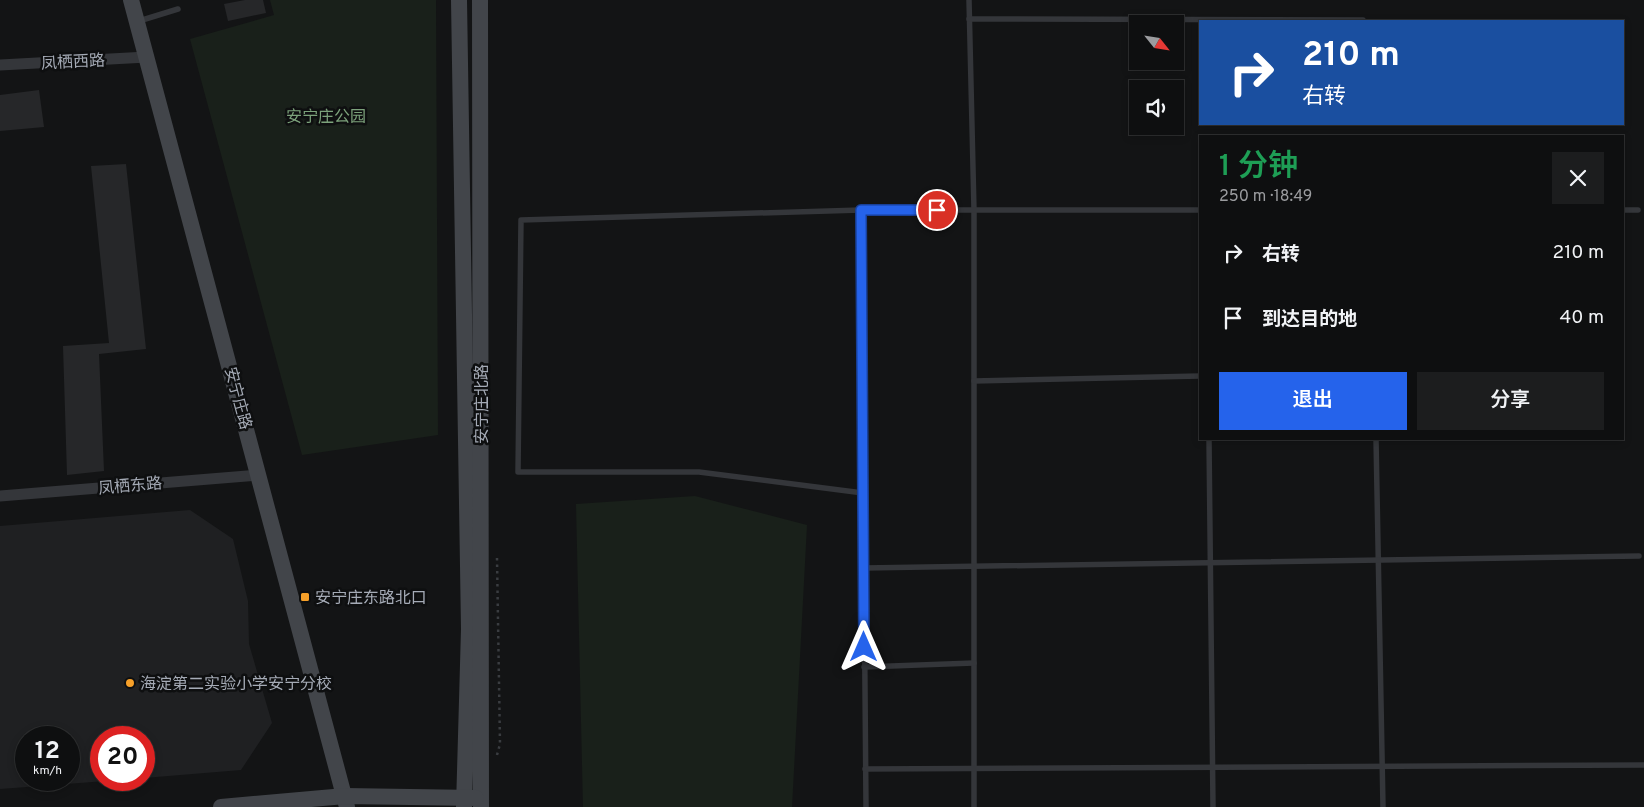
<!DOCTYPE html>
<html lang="zh">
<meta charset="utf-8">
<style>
body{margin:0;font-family:Overpass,"Noto Sans SC",sans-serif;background:#1c1d1e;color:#f1f3f6;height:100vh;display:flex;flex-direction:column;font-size:19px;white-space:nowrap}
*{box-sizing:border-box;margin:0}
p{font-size:16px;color:#9b9c9f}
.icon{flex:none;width:28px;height:28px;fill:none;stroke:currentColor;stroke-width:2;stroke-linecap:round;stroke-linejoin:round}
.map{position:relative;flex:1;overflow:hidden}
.drawer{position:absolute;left:1199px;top:135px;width:425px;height:305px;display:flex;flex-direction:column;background:#0e0f10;border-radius:0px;box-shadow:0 2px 8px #0003,0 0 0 1px #2e2f30}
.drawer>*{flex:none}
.hud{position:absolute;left:1199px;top:20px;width:425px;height:105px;border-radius:0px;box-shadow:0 2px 8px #0003,0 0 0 1px #2e2f30;background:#1a4fa0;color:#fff;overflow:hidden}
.needle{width:32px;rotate:120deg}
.fabs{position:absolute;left:1129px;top:15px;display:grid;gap:10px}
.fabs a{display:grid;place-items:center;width:55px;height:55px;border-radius:0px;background:#0e0f10;box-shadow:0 2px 8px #0003,0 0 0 1px #2e2f30;font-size:25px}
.speed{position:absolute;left:15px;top:726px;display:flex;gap:10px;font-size:25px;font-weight:700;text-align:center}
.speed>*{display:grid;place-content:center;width:65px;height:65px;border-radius:50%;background:#0e0f10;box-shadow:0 2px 8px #0003,0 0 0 1px #2e2f30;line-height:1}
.speed small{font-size:12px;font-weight:400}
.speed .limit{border:8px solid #d22;background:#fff;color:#111}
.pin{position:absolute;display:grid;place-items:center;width:42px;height:42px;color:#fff;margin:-21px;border:2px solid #fff;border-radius:50%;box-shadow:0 1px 5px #0007}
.me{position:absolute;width:55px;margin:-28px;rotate:0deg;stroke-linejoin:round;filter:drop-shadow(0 0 4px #0008)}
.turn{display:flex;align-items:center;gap:18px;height:105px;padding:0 20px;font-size:22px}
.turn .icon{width:65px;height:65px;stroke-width:2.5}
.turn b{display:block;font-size:35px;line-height:42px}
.round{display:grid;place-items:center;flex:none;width:52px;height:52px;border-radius:0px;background:#1c1d1e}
.overview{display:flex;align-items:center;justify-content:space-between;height:85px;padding:0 20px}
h1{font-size:30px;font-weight:600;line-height:38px;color:#1e9e55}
.cta{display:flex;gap:10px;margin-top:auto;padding:10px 20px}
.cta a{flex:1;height:58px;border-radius:0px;background:#2563eb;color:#fff;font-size:20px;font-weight:600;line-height:58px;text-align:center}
.cta a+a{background:#1c1d1e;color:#f1f3f6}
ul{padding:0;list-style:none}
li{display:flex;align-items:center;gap:15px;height:65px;padding:0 20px}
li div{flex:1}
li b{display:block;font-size:19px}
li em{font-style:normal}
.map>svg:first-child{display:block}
.built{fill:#1f2022;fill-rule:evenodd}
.green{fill:#19201a}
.building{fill:#262729}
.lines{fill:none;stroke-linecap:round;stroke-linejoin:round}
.path{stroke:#3a3d41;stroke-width:2.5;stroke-dasharray:2.5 4;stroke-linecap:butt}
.lane{stroke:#34363a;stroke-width:5.5}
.street{stroke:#34363a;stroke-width:11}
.secondary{stroke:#42454a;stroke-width:16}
.route-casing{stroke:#184099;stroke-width:12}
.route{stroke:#2563eb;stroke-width:9}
.poi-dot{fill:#f7a029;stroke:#0e0f10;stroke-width:2}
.labels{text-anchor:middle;stroke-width:5;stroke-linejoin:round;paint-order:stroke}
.street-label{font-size:16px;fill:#a5abb6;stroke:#0e0f10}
.park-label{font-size:16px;fill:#7ca27b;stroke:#0e0f10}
.poi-label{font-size:16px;fill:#a5abb6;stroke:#0e0f10;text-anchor:start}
</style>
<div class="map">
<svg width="1644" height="807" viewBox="0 0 1644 807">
<rect width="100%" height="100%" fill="#131415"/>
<!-- built -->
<path class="built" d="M190,510L233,539L248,601L249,644L272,723L241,770L144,778V738H101V780H119L0,789V526ZM26,738H69V780H26Z"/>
<!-- green -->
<g class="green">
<path d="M270,0H436L438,435L302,455L190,39L274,15Z"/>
<path d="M695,496L807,525L792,807H583L576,504Z"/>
</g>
<!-- building -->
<g class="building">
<path d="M245,0H263L266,13L228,21L224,4Z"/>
<path d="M39,90L44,127L0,131V95Z"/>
<path d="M126,164L146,349L99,354L104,471L67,475L63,346L109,343L91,166Z"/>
</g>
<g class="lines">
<!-- path -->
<path class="path" d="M497,755L500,744L497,558"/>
<!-- lane -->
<g class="lane">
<path d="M969,0L974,210V807"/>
<path d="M969,19L1363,20"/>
<path d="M139,21L178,9"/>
<path d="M861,210L866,807"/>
<path d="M1622,210H1638"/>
<path d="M974,381L1200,376"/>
<path d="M1209,439L1213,807"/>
<path d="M1376,439L1383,807"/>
<path d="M863,493L699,472H518L521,220L861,210H1200"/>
<path d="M864,568L1639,556"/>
<path d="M864,667L974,663"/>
<path d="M865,769L1644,765"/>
</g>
<!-- street -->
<g class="street">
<path d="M0,65L147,57"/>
<path d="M0,496L259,475"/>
</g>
<!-- secondary -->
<g class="secondary">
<path d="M131,0L347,807"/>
<path d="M459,0L469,629L464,807"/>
<path d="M480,0L481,807"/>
<path d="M221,807L345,796L476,798"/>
</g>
</g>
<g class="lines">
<defs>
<path id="route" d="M864,647L861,210H937"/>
</defs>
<!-- route casing -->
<use href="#route" class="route-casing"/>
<!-- route -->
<use href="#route" class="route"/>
</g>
<!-- markers -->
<g class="poi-dot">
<rect x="300" y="592" width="10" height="10" rx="2.5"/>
<circle cx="130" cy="683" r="5"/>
</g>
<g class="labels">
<!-- street labels -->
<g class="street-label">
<text transform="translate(73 61) rotate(-3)" y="6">凤栖西路</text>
<text transform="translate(239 398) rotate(75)" y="6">安宁庄路</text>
<text transform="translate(481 404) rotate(-90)" y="6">安宁庄北路</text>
<text transform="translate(130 485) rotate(-5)" y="6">凤栖东路</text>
</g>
<!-- park labels -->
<g class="park-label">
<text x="326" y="122">安宁庄公园</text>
</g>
<!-- poi labels -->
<g class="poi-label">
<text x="315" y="603">安宁庄东路北口</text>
<text x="140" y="689">海淀第二实验小学安宁分校</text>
</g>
</g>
</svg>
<div class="fabs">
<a><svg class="needle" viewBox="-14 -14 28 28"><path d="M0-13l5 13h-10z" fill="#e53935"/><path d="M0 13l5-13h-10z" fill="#9b9c9f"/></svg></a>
<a><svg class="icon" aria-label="sound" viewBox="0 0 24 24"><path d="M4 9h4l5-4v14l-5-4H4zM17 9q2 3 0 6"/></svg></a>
</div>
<div class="speed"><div>12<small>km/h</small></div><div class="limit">20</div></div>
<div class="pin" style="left:937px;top:210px;background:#d93025"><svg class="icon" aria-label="arrive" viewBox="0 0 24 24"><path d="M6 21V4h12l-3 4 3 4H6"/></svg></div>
<svg class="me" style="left:864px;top:647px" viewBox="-20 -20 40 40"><path d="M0-17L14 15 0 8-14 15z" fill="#2563eb" stroke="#fff" stroke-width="4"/></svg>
<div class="hud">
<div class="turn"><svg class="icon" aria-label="right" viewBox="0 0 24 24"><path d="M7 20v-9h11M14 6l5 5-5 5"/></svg><div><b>210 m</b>右转</div></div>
</div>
<section class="drawer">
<div class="overview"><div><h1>1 分钟</h1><p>250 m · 18:49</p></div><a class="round"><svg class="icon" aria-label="close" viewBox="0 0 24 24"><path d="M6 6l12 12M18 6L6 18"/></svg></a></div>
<ul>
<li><svg class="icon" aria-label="right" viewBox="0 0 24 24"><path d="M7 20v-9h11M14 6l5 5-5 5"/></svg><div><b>右转</b></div><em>210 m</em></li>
<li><svg class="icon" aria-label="arrive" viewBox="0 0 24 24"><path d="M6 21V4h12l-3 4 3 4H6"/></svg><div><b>到达目的地</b></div><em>40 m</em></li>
</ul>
<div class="cta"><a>退出</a><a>分享</a></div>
</section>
</div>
